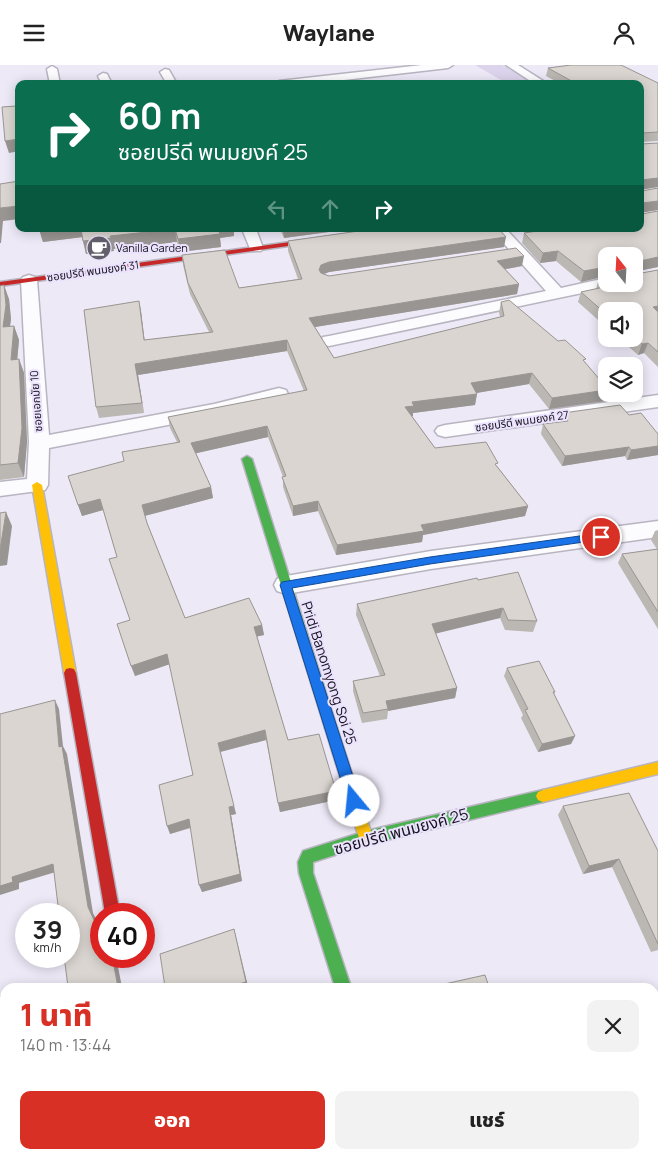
<!DOCTYPE html>
<html lang="th">
<meta charset="utf-8">
<style>
body{margin:0;font-family:Manrope,"Noto Sans Thai",sans-serif;background:#f2f2f2;color:#222;height:100vh;display:flex;flex-direction:column;font-size:19px;white-space:nowrap}
*{box-sizing:border-box;margin:0}
p{font-size:16px;color:#767676}
.icon{flex:none;width:28px;height:28px;fill:none;stroke:currentColor;stroke-width:2;stroke-linecap:round;stroke-linejoin:round}
.map{position:relative;flex:1;overflow:hidden}
.drawer{position:absolute;left:0px;top:918px;width:659px;height:176px;display:flex;flex-direction:column;background:#fff;border-radius:15px 15px 0 0;box-shadow:0 2px 12px #0003}
.drawer>*{flex:none}
.guide{position:absolute;left:15px;top:15px;width:629px;height:152px;border-radius:10px;box-shadow:0 2px 12px #0003;background:#0b6e4f;color:#fff;overflow:hidden}
.needle{width:32px;rotate:342deg}
.controls{position:absolute;left:598px;top:182px;display:grid;gap:10px}
.controls a{display:grid;place-items:center;width:45px;height:45px;border-radius:10px;background:#fff;box-shadow:0 2px 12px #0003;font-size:25px}
.speed{position:absolute;left:15px;top:838px;display:flex;gap:10px;font-size:25px;font-weight:700;text-align:center}
.speed>*{display:grid;place-content:center;width:65px;height:65px;border-radius:50%;background:#fff;box-shadow:0 2px 12px #0003;line-height:1}
.speed small{font-size:12px;font-weight:400}
.speed .limit{border:8px solid #d22;background:#fff;color:#111}
.pin{position:absolute;display:grid;place-items:center;width:42px;height:42px;color:#fff;margin:-21px;border:2px solid #fff;border-radius:50%;box-shadow:0 1px 5px #0007}
.me{position:absolute;width:55px;margin:-28px;rotate:343deg;stroke-linejoin:round;filter:drop-shadow(0 0 4px #0008)}
.turn{display:flex;align-items:center;gap:18px;height:105px;padding:0 20px;font-size:22px}
.turn .icon{width:65px;height:65px;stroke-width:2.5}
.turn b{display:block;font-size:35px;line-height:42px}
.lanes{display:flex;align-items:center;height:48px;padding:0 20px;background:#0003;justify-content:center;gap:25px;direction:ltr}
.lanes .off{opacity:.35}
.round{display:grid;place-items:center;flex:none;width:52px;height:52px;border-radius:10px;background:#f2f2f2}
.headline{display:flex;align-items:center;justify-content:space-between;height:85px;padding:0 20px}
h1{font-size:30px;font-weight:800;line-height:38px;color:#d93025}
.button{display:flex;gap:10px;margin-top:auto;padding:10px 20px}
.button a{flex:1;height:58px;border-radius:10px;background:#d93025;color:#fff;font-size:20px;font-weight:800;line-height:58px;text-align:center}
.button a+a{background:#f2f2f2;color:#222}
header{display:flex;justify-content:space-between;align-items:center;height:65px;padding:0 20px;background:#fff;font-size:22px;font-weight:800}
.map>svg:first-child{display:block}
.green{fill:#dbd4ec}
.lines{fill:none;stroke-linecap:round;stroke-linejoin:round}
.street-casing{stroke:#b8b4c0;stroke-width:3}
.fast-casing{stroke:#b8b4c0;stroke-width:3}
.slow-casing{stroke:#b8b4c0;stroke-width:3}
.jam-casing{stroke:#b8b4c0;stroke-width:3}
.street{fill:#fcfcfe;fill-rule:evenodd}
.fast{fill:#4caf50;fill-rule:evenodd}
.slow{fill:#ffc107;fill-rule:evenodd}
.jam{fill:#c62828;fill-rule:evenodd}
.wall{fill:#bbb7b3}
.shaded-wall{fill:#999592}
.building{fill:#dad5d0;stroke:#999592}
.route{fill:#1a73e8;stroke:#114b97}
.labels{text-anchor:middle;stroke-width:4;stroke-linejoin:round;paint-order:stroke}
.far-poi-label{font-size:11px;fill:#18141f;stroke:#ebe3fd;text-anchor:start}
.far-street-label{font-size:11px;fill:#18141f;stroke:#ebe3fd}
.street-label{font-size:14px;fill:#18141f;stroke:#ebe3fd}
.near-street-label{font-size:16px;fill:#18141f;stroke:#ebe3fd}
</style>
<header><svg class="icon" aria-label="menu" viewBox="0 0 24 24"><path d="M4 6h16M4 12h16M4 18h16"/></svg>Waylane<svg class="icon" aria-label="person" viewBox="0 0 24 24"><circle cx="12" cy="8" r="4"/><path d="M4 21q1-7 8-7t8 7"/></svg></header>
<div class="map">
<svg width="658" height="1093" viewBox="0 0 658 1093">
<rect width="100%" height="100%" fill="#ede9f7"/>
<!-- green -->
<path class="green" d="M475,0H502L537,19H475L501,15Z"/>
<g class="lines">
<defs>
<g id="street">
<path d="M422,0H453L448,3L309,19H274L279,16Z"/>
<path d="M506,0H518L548,19H535Z"/>
<path d="M52,1L57,4L60,19H50L47,4Z"/>
<path d="M165,4L169,5L177,19H167L160,7Z"/>
<path d="M103,8L107,9L112,19H102L98,11Z"/>
<path d="M242,164H256L263,183L261,186H251Z"/>
<path d="M491,164H506L561,223L606,213V219H613L606,223L329,281L323,280L320,276L323,272L329,271L546,226Z"/>
<path d="M29,210L35,212L37,215L49,370L214,339L279,323L286,325L288,329L286,333L214,351L49,383L48,420L45,425L0,431V417L27,414L29,377L21,215L23,212Z"/>
<path d="M658,330V342L445,372L438,370L435,366L438,362L445,360Z"/>
<path d="M658,456V472L431,504L286,529L277,526L274,520L277,514L286,511L431,486Z"/>
<path d="M5,1065V1089H23L22,1093H0V1067Z"/>
<path d="M379,1089H419L420,1093H380Z"/>
</g>
<g id="fast">
<path d="M247,391L252,394L337,663L335,667L331,669L327,667L325,663L242,394Z"/>
<path d="M543,725L548,727L550,731L548,735L543,737L366,780L313,797V808L351,922H335L299,808L298,797L303,786L366,766Z"/>
</g>
<g id="slow">
<path d="M37,417L42,420L76,608L74,612L70,613L66,612L64,608L32,420Z"/>
<path d="M331,657L335,659L337,663L373,773L371,778L366,780L361,778L359,773L325,663L327,659Z"/>
<path d="M658,697V709L543,737L538,735L536,731L538,727L543,725Z"/>
</g>
<g id="jam">
<path d="M384,164H399L396,166L0,221V217Z"/>
<path d="M70,603L74,604L76,608L120,849L105,848L64,608L66,604Z"/>
</g>
</defs>
<!-- street casing -->
<use href="#street" class="street-casing"/>
<!-- fast casing -->
<use href="#fast" class="fast-casing"/>
<!-- slow casing -->
<use href="#slow" class="slow-casing"/>
<!-- jam casing -->
<use href="#jam" class="jam-casing"/>
<!-- street -->
<use href="#street" class="street"/>
<!-- fast -->
<use href="#fast" class="fast"/>
<!-- slow -->
<use href="#slow" class="slow"/>
<!-- jam -->
<use href="#jam" class="jam"/>
</g>
<!-- wall -->
<g class="wall">
<path d="M548,3L658,18V76L641,77V79L658,122L642,124V126L658,145L642,147V149L658,146V202L636,206V209L658,205V302L644,288L638,290L620,274H634V246H606V262L578,237L581,227L596,224L598,217L634,219L606,191V213V211L581,217L556,196L540,198L522,178L524,168L640,164V19H561L546,11Z"/>
<path d="M39,164H234V171L220,173L221,182L180,187L177,177L113,184L114,186L86,189L82,172L43,177Z"/>
<path d="M280,164H351L284,173Z"/>
<path d="M288,176L504,182L329,207L324,209L329,211L522,201L505,204L519,219L517,229L315,262L334,293L500,252L499,247L501,237L558,276L585,297L605,336L549,344L529,319L477,328L475,340L413,348V351H412L435,383L497,401L528,441L525,451L423,470L422,477L336,490L318,446L293,451L283,422V412L268,372L196,388L211,422L213,433L145,451L147,458L185,553L262,560L264,570L257,571L288,675L336,726V735L280,747L266,675L220,687L236,749L231,750L242,816L202,827L191,763L170,769L193,710L170,599L135,611L130,555L117,492L103,445L82,451L78,440L124,396L177,377L170,363L168,352L304,326L287,286L138,310L144,348L99,353L96,342L139,236L141,246L144,275L209,267L190,229L183,200L182,190L239,223L298,214L288,186Z"/>
<path d="M0,221L9,234L11,254L10,261H14L19,275L17,294H19L24,308L27,377L24,412L0,415Z"/>
<path d="M563,348L629,350L658,369V390L627,395L625,391L562,401L541,369L543,359L560,357Z"/>
<path d="M658,465V564L618,498L622,489L657,484L651,475L655,466Z"/>
<path d="M478,515L537,556L533,567L505,565L500,553L436,568L457,623L455,633L388,646L387,654L362,658L353,626V616L380,611L356,550L357,539Z"/>
<path d="M507,603L555,627L554,629L575,671L571,679L538,687L521,653L523,650L504,611Z"/>
<path d="M563,741L658,786V885L651,887L612,802L583,809L558,750Z"/>
<path d="M492,1089H527L512,1093H493Z"/>
</g>
<!-- shaded-wall -->
<g class="shaded-wall">
<path d="M19,74V86L9,88L5,76Z"/>
<path d="M658,113V122L640,125L641,115Z"/>
<path d="M658,136V145L640,148L642,138Z"/>
<path d="M19,141V154L3,156L1,178H0V143Z"/>
<path d="M39,164H81L83,172L43,177Z"/>
<path d="M175,164L177,177L113,184L110,171Z"/>
<path d="M217,164H234V171L220,173L221,182L180,187L178,174Z"/>
<path d="M283,164H351L284,173Z"/>
<path d="M512,164H534L512,167Z"/>
<path d="M506,172L504,182L329,207L321,210L319,205L321,200L329,197Z"/>
<path d="M111,173L114,186L86,189L83,176Z"/>
<path d="M558,186L556,196L540,198L543,188Z"/>
<path d="M524,191L522,201L496,206L497,196Z"/>
<path d="M658,192V202L634,207L636,197Z"/>
<path d="M606,202V211L581,217L584,206Z"/>
<path d="M519,219L517,229L309,263V253Z"/>
<path d="M4,220L9,234L11,254L8,276L3,262Z"/>
<path d="M139,236L141,246L146,286L144,275Z"/>
<path d="M658,241V251L653,242Z"/>
<path d="M14,261L19,275L16,309L11,295Z"/>
<path d="M287,275V286L138,310L144,348L135,299Z"/>
<path d="M648,278L644,288L638,290L642,279Z"/>
<path d="M19,294L24,308L27,377L24,412L18,398Z"/>
<path d="M532,308L529,319L470,329L471,318Z"/>
<path d="M606,325V329H607L605,336L549,344L552,333Z"/>
<path d="M477,329L475,340L413,348V351L404,353L405,342L412,337Z"/>
<path d="M267,361L268,372L193,389L191,378Z"/>
<path d="M658,381V390L627,395L631,385Z"/>
<path d="M629,382L625,391L562,401L565,391Z"/>
<path d="M211,422L213,433L144,451L142,440Z"/>
<path d="M100,434L103,445L82,451L78,440Z"/>
<path d="M318,436V446L293,451V441Z"/>
<path d="M528,441L525,451L423,470L422,477L336,490L337,480L421,460Z"/>
<path d="M6,447L12,461L7,500L0,501V485Z"/>
<path d="M503,543L500,553L430,570L432,559Z"/>
<path d="M262,560L264,570L255,572L254,562Z"/>
<path d="M167,589L170,599L135,611L131,601Z"/>
<path d="M457,623L455,633L388,646L386,636Z"/>
<path d="M55,635L59,644L63,681L67,689L93,848L100,862L101,871V891H100L88,842L59,682Z"/>
<path d="M265,665L266,675L220,687L218,678Z"/>
<path d="M575,671L571,679L538,687L542,679Z"/>
<path d="M336,726V735L280,747L278,738Z"/>
<path d="M234,741L236,749L231,750L242,816L202,827L199,820L229,742Z"/>
<path d="M189,754L192,762L170,769L167,761Z"/>
<path d="M619,794L612,802L583,809L589,801Z"/>
<path d="M53,799L59,806L19,818V824L0,830V821L12,812Z"/>
<path d="M234,864L248,921L245,922H229Z"/>
<path d="M112,891L116,892L122,922H118Z"/>
<path d="M5,1015V1021L0,1023V1017Z"/>
<path d="M202,1089H208L197,1093L193,1092Z"/>
</g>
<!-- building -->
<g class="building">
<path d="M571,0H621L658,18V67L642,68L641,70V79L658,78V113L641,115L642,126L658,123V136L642,138V149L658,146V192L636,197V209L658,205V241L653,242L658,247V287L648,278L642,279L634,272V246H606V249L581,227L604,222L598,217L606,215V219H634V191H606V202L584,206L558,186L543,188L524,168L551,164H640V55L643,54L640,53V19H577L548,3Z"/>
<path d="M18,39H19V74L5,76L2,42L16,41Z"/>
<path d="M19,116V141L0,143V119Z"/>
<path d="M81,164H218L220,169L178,174L175,164L110,171L111,173L83,176Z"/>
<path d="M373,164H499L506,172L329,197L321,200L319,205L321,208L329,211L516,183L524,191L497,196L519,219L309,253L334,293L504,251L501,237L509,235L558,276L565,275L586,294L583,295L606,322V325L552,333L532,308L471,318L477,329L412,337L414,341L405,342L435,383L486,377L498,398L495,399L528,441L421,460L424,466L337,480L318,436L293,441L282,412L286,411L267,361L191,378L211,422L142,440L147,458L185,553L249,533L262,560L254,562L288,675L319,669L336,726L278,738L265,665L218,678L234,741L229,742L240,809L199,820L189,754L167,761L159,720L193,710L167,589L131,601L117,559L130,555L109,494L117,492L100,434L78,440L68,411L124,396L122,387L180,377L168,352L307,325L287,275L135,299L142,338L96,342L84,245L139,236L144,275L213,267L188,218L182,190L225,185L239,223L302,214L288,176Z"/>
<path d="M4,220L6,240L3,262L14,261L11,295L19,294L22,363L18,398L0,400V221Z"/>
<path d="M620,340L629,350L641,348L658,369V381L631,385L629,382L565,391L543,359L568,356L563,348Z"/>
<path d="M6,447L0,485V448Z"/>
<path d="M658,484V547L622,489Z"/>
<path d="M518,507L537,556L508,555L503,543L432,559L457,623L386,636L388,644L363,648L353,616L385,610L357,539L477,513L478,515Z"/>
<path d="M539,596L555,627H553L575,671L542,679L525,645L528,644L507,603Z"/>
<path d="M55,635L59,682L62,681L88,842L95,857L100,891H112L118,922H68L64,891H69V849H59L53,799L12,812L13,817L0,821V649Z"/>
<path d="M629,728L658,786V879L619,794L589,801L563,741Z"/>
<path d="M234,864L246,917L229,922H165L160,889Z"/>
<path d="M485,910L489,922H431Z"/>
<path d="M5,929V1015L0,1017V931Z"/>
<path d="M193,1089H202L193,1092Z"/>
<path d="M496,1089H527L512,1093H497Z"/>
</g>
<!-- route -->
<path class="route" d="M601,468L606,472L605,474L430,499L292,523L361,736L359,741L354,743L349,741L280,520L282,517L430,492Z"/>
<!-- icons -->
<defs>
<symbol id="cafe-disc" viewBox="-11 -11 22 22"><circle r="9.5" fill="#635f6b" stroke="#ebe3fd"/><path d="M-5.5-4.5H6V0H3Q3 3.5 0 3.5H-2.5Q-5.5 3.5-5.5 0ZM3-3.2v2h1.7v-2ZM-6 4.5H4V6H-6Z" fill="#fff"/></symbol>
</defs>
<g fill-rule="evenodd">
<use href="#cafe-disc" x="85" y="169" width="28" height="28"/>
</g>
<g class="labels">
<!-- far-poi labels -->
<g class="far-poi-label">
<text x="116" y="187">Vanilla Garden</text>
</g>
<!-- far-street labels -->
<g class="far-street-label">
<text transform="translate(93 206) rotate(-8)" y="4">ซอยปรีดี พนมยงค์ 31</text>
<text transform="translate(36 336) rotate(-94)" y="4">ซอยเอกมัย 10</text>
<text transform="translate(522 356) rotate(-8)" y="4">ซอยปรีดี พนมยงค์ 27</text>
</g>
<!-- street labels -->
<g class="street-label">
<text transform="translate(329 608) rotate(72)" y="5">Pridi Banomyong Soi 25</text>
</g>
<!-- near-street labels -->
<g class="near-street-label">
<text transform="translate(401 766) rotate(-15)" y="6">ซอยปรีดี พนมยงค์ 25</text>
</g>
</g>
</svg>
<div class="controls">
<a><svg class="needle" viewBox="-14 -14 28 28"><path d="M0-13l5 13h-10z" fill="#e53935"/><path d="M0 13l5-13h-10z" fill="#767676"/></svg></a>
<a><svg class="icon" aria-label="sound" viewBox="0 0 24 24"><path d="M4 9h4l5-4v14l-5-4H4zM17 9q2 3 0 6"/></svg></a>
<a><svg class="icon" aria-label="layers" viewBox="0 0 24 24"><path d="M12 4l9 5-9 5-9-5zM3 14l9 5 9-5"/></svg></a>
</div>
<div class="speed"><div>39<small>km/h</small></div><div class="limit">40</div></div>
<div class="pin" style="left:601px;top:472px;background:#d93025"><svg class="icon" aria-label="arrive" viewBox="0 0 24 24"><path d="M6 21V4h12l-3 4 3 4H6"/></svg></div>
<svg class="me" style="left:354px;top:736px" viewBox="-20 -20 40 40"><circle r="19" fill="#fff"/><path d="M0-13L10 11 0 6-10 11z" fill="#1a73e8"/></svg>
<div class="guide">
<div class="turn"><svg class="icon" aria-label="right" viewBox="0 0 24 24"><path d="M7 20v-9h11M14 6l5 5-5 5"/></svg><div><b>60 m</b>ซอยปรีดี พนมยงค์ 25</div></div>
<div class="lanes"><svg class="icon off" aria-label="left" viewBox="0 0 24 24"><path d="M17 20v-9H6M10 6l-5 5 5 5"/></svg><svg class="icon off" aria-label="ahead" viewBox="0 0 24 24"><path d="M12 20V5M6 11l6-6 6 6"/></svg><svg class="icon" aria-label="right" viewBox="0 0 24 24"><path d="M7 20v-9h11M14 6l5 5-5 5"/></svg></div>
</div>
<section class="drawer">
<div class="headline"><div><h1>1 นาที</h1><p>140 m · 13:44</p></div><a class="round"><svg class="icon" aria-label="close" viewBox="0 0 24 24"><path d="M6 6l12 12M18 6L6 18"/></svg></a></div>
<div class="button"><a>ออก</a><a>แชร์</a></div>
</section>
</div>
